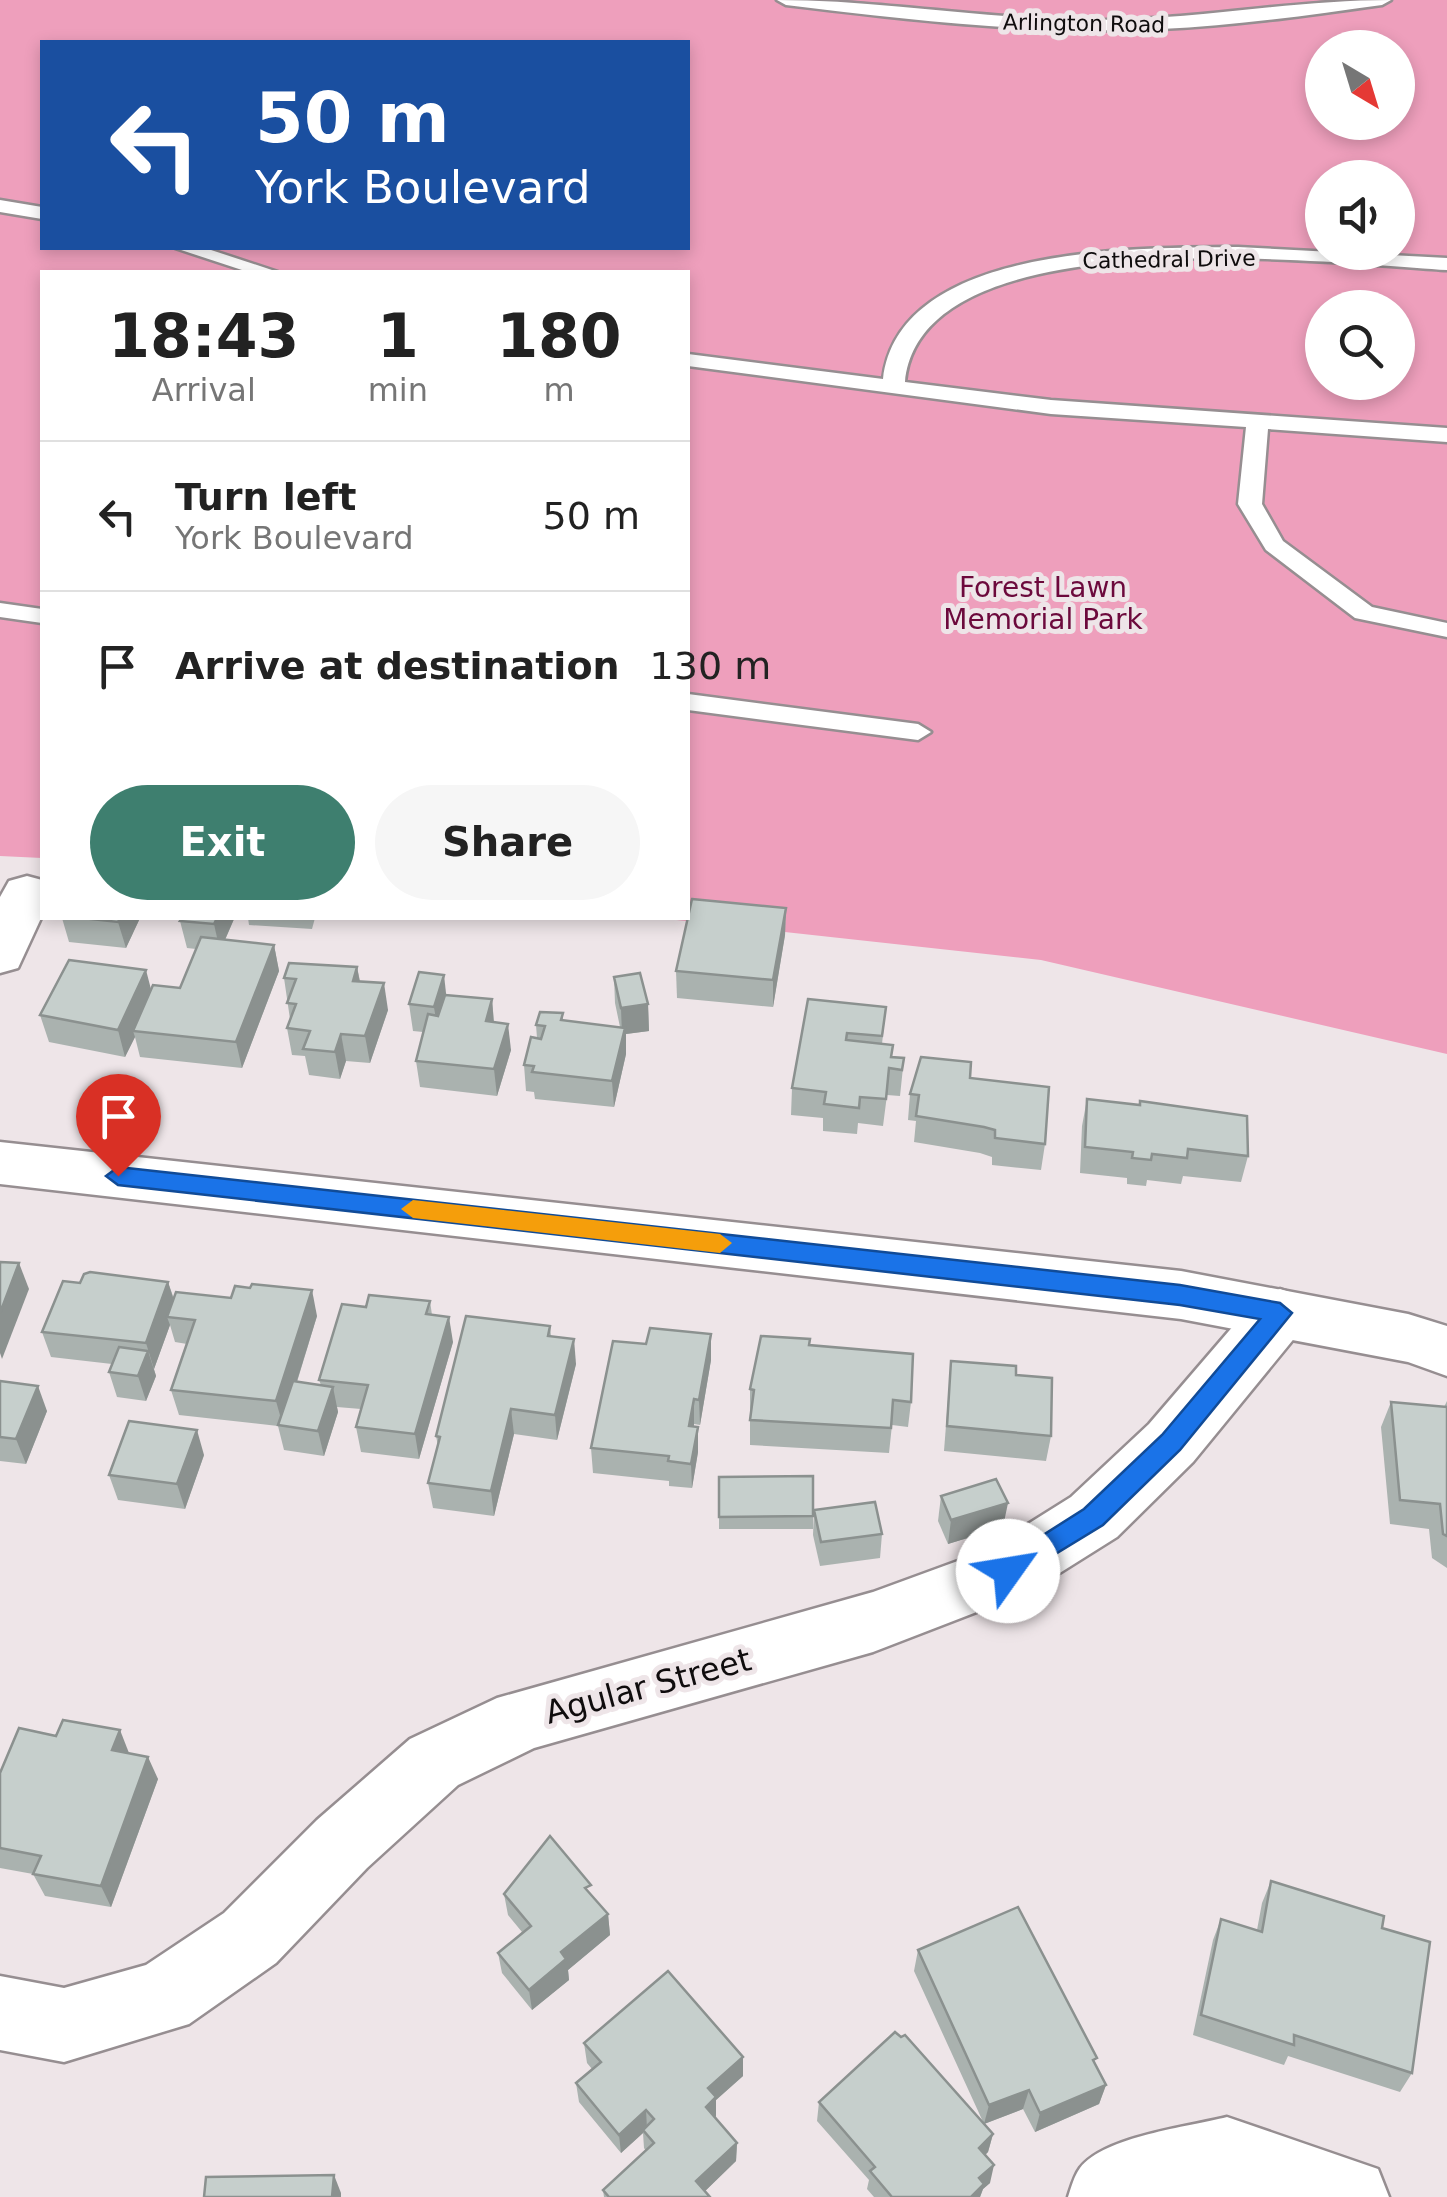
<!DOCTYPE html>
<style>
body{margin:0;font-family:"DejaVu Sans",sans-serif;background:#f6f6f6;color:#222;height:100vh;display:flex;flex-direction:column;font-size:38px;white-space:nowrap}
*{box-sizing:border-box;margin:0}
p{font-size:32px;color:#767676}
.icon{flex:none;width:55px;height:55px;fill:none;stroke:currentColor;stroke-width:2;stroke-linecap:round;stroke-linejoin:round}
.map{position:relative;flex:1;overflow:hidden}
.panel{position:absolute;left:40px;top:270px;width:650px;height:650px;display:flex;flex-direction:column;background:#fff;border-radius:0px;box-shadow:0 5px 15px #0003}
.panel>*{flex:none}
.hud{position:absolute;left:40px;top:40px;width:650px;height:210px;border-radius:0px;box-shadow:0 5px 15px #0003;background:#1a4fa0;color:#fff;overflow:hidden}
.needle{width:65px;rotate:142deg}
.fabs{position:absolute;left:1305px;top:30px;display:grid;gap:20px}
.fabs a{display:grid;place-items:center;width:110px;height:110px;border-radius:50%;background:#fff;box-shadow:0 5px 15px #0003;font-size:50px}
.pin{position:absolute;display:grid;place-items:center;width:85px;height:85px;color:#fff;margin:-102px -42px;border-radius:50% 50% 50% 0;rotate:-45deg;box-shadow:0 0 10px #0007}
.pin .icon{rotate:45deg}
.me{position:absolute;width:110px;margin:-55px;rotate:58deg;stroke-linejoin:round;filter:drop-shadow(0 0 8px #0008)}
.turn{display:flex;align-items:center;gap:35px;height:210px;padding:0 50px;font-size:45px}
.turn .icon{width:130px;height:130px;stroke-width:2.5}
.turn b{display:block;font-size:70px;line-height:85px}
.eta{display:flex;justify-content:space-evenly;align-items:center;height:170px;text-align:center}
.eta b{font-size:60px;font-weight:800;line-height:70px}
.button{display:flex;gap:20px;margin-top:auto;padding:20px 50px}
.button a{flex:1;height:115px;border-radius:60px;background:#3e7f6f;color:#fff;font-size:40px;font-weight:800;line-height:115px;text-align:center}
.button a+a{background:#f6f6f6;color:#222}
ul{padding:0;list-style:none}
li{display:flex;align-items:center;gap:30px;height:150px;padding:0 50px;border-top:2px solid #e0e0e0}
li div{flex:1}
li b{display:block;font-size:38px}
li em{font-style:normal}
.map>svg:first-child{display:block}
.green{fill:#ee9fbc;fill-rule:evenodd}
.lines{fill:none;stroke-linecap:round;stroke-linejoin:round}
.service-casing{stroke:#968e91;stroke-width:5}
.minor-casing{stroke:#968e91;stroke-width:5}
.tertiary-casing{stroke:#968e91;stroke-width:5}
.service{fill:#fff;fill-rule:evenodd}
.minor{fill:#fff;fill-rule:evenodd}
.tertiary{fill:#fff;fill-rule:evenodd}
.wall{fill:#aab2af}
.shaded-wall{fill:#8b918f}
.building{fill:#c6cfcc;stroke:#8b918f;stroke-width:2.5}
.route{fill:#1a73e8;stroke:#114b97;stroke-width:2.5}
.slow{fill:#f59e0b}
.labels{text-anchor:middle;stroke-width:10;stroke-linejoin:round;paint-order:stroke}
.far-street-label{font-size:22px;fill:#0f0c0d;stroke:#eee5e8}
.park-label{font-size:28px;fill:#6c093c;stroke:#eee5e8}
.near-street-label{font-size:32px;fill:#0f0c0d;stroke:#eee5e8}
</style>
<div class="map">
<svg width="1447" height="2197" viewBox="0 0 1447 2197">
<rect width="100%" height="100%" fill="#eee5e8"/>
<!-- green -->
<path class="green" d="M0,0H1447V1054L1041,960L658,918H688V272H42V858L0,856ZM42,42H688V248H42ZM1322,48H1398V122H1322ZM1322,178H1398V252H1322ZM1322,308H1398V382H1322Z"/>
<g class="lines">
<defs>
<g id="service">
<path d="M777,0C881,0 984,19 1088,20C1190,21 1289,0 1391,0L1382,5C1309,15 1235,26 1161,29C1035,35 910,20 786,5Z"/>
<path d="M0,200L42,207V219L0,212Z"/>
<path d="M1238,247L1447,258V270C1330,263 921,215 905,382L1051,400L1447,428V442L1268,429L1262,504L1283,541L1372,607L1447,623V637L1355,618L1266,550L1238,504L1246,427L1051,414L688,366V354L883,379C899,244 1138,248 1238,247Z"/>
<path d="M175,248H205L278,272H248Z"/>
<path d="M0,603L42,609V623L0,617Z"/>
<path d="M688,694L918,724L931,732L918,740L688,710Z"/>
</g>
<g id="minor">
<path d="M27,876L42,880V916L18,968L0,973V897L9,881Z"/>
<path d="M1280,1289L1301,1296L1310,1313L1301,1330L1193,1462L1117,1537L1031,1591L873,1652L534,1748L458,1785L367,1868L276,1963L189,2024L64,2062L0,2050V1976L64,1988L146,1965L224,1913L317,1820L410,1739L497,1698L873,1592L985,1551L1071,1497L1149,1424L1259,1296Z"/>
<path d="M1227,2117L1378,2169L1389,2197H1068C1071,2188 1074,2176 1080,2168C1105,2136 1188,2127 1227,2117Z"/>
</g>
<path id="tertiary" d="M0,1142L1181,1271L1408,1314L1447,1326V1376L1408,1362L1181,1319L0,1184Z"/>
</defs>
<!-- service casing -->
<use href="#service" class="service-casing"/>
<!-- minor casing -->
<use href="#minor" class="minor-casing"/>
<!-- tertiary casing -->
<use href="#tertiary" class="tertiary-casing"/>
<!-- service -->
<use href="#service" class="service"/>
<!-- minor -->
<use href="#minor" class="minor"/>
<!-- tertiary -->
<use href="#tertiary" class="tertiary"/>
</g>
<!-- wall -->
<g class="wall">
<path d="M786,908L785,935L773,1007L677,998L676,971Z"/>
<path d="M62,918H140L126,948L69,942Z"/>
<path d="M248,918H315L312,929L249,925Z"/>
<path d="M234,919L225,940L274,945L279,971L242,1068L140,1057L135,1037L125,1057L49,1042L40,1015L151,989L180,988L196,949L187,948L180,921Z"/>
<path d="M357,967L360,981L388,1010L370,1063L346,1061L340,1079L309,1075L305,1056L292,1055L287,1028L290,1019L284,978Z"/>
<path d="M614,977L648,1004L649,1031L626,1034V1054L614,1107L535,1099L534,1092L526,1091L524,1065L537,1038L536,1025L563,1013V1021L620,1027L615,1003Z"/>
<path d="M447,995L492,999L494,1022L511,1050L497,1096L420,1087L416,1061L423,1032L413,1031L409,1004Z"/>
<path d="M808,999L886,1007L882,1044L892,1057L904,1058L900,1096L887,1095L883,1126L858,1123L857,1134L823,1131V1118L791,1115L792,1088Z"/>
<path d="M970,1078L1045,1144L1041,1170L992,1165V1157L980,1153L914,1142L916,1121L908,1120L910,1094Z"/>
<path d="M1087,1099L1248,1156L1241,1182L1183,1176L1181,1184L1147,1180L1146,1186L1127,1184V1178L1080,1173L1082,1126Z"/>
<path d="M168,1282L174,1299L317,1316L297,1382L321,1385L319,1380L366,1307L430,1301L432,1315L453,1342L419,1459L361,1452L356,1427L361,1409L337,1407L338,1412L324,1456L284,1450L278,1426L179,1415L171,1390L187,1344L175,1342L170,1325L154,1369L156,1376L146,1401L117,1397L109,1372L112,1364L51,1357L42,1332L80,1283Z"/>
<path d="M550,1326L551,1336L576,1364L557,1440L514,1434L494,1516L433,1508L428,1483L438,1446L436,1436Z"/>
<path d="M711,1334V1360L700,1425L694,1424V1426L698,1452L692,1488L669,1486V1481L593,1473L591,1448Z"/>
<path d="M810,1345L911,1402L908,1427L892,1425L889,1453L750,1445V1389Z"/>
<path d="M951,1361L1016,1375L1051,1436L1046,1461L944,1451Z"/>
<path d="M0,1381L47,1411L26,1464L0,1461Z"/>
<path d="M1447,1401V1568L1432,1558L1429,1529L1390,1524L1381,1427L1391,1402L1444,1407Z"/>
<path d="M204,1455L185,1509L118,1500L109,1475Z"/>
<path d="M719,1477L813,1516V1529H719Z"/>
<path d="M941,1496L1003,1527L948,1544L938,1521Z"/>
<path d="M814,1510L882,1534L880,1558L820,1566L813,1535Z"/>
<path d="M129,1753L158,1779L111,1907L45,1896L33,1874L0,1868V1773Z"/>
<path d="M1271,1881L1382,1928L1412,2073L1400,2092L1288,2056L1284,2065L1193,2035L1213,1940L1221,1919L1257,1930L1262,1903Z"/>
<path d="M504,1894L592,1896L608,1914L610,1935L568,1970L569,1980L532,2010L502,1973L498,1953L522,1932L508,1915Z"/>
<path d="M918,1950L1095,2064L1106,2085L1099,2104L1035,2132L1023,2109L984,2124L914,1971Z"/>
<path d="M584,2043L743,2076L716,2100V2116L715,2118L737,2143L736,2161L705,2191L710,2197H604L603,2190L646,2151L644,2148L643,2133L621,2153L579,2102L576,2083L592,2069L587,2063Z"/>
<path d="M819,2102L993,2134L988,2152L985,2155L990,2183L983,2189L980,2197H874L867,2189L869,2180L817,2121Z"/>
</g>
<!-- shaded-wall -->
<g class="shaded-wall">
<path d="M786,908L785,935L773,1007V980Z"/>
<path d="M120,918H140L126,948L118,922Z"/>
<path d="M217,918H233L234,919L220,951L214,924Z"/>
<path d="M274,945L279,971L242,1068L236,1042Z"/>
<path d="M357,967L362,994L353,981Z"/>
<path d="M146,970L153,997L133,1031L135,1037L125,1057L118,1030Z"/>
<path d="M444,975L447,1002L438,1033L434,1007Z"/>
<path d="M384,983L388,1010L370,1063L365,1036Z"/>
<path d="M492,999L494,1026L486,1021Z"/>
<path d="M648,1004L649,1031L626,1034V1054L614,1107L612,1081L622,1035L621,1008Z"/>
<path d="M508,1024L511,1050L497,1096L494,1069Z"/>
<path d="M341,1034L346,1061L340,1079L335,1052Z"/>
<path d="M19,1263L29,1289L2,1359L0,1353V1313Z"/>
<path d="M168,1282L176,1307L167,1317L170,1325L154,1369L146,1343Z"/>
<path d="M312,1290L317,1316L283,1426L276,1401Z"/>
<path d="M449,1317L453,1342L419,1459L415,1434Z"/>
<path d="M711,1334V1360L700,1425L699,1400Z"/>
<path d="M574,1339L576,1364L557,1440L555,1415Z"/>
<path d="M148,1351L156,1376L146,1401L138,1376Z"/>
<path d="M38,1386L47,1411L26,1464L16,1439Z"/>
<path d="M333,1387L338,1412L324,1456L318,1431Z"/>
<path d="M694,1399V1424L690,1451L689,1426Z"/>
<path d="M511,1409L514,1434L494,1516L491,1491Z"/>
<path d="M698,1427V1452L692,1488L691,1464Z"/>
<path d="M197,1430L204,1455L185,1509L177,1484Z"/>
<path d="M1008,1503L1003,1527L948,1544L951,1520Z"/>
<path d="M120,1730L129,1753L112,1750Z"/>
<path d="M148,1757L158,1779L111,1907L101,1886Z"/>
<path d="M608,1914L610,1935L568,1970L569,1980L532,2010L529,1990L561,1952Z"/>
<path d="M743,2057V2076L716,2100V2116L706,2126V2107L708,2088Z"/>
<path d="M1106,2085L1099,2104L1035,2132L1040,2113Z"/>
<path d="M1029,2090L1023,2109L984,2124L989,2105Z"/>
<path d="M646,2110L647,2129L643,2130V2133L621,2153L619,2135Z"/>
<path d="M993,2134L988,2152L974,2166L979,2148Z"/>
<path d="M737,2143L736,2161L699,2197L696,2181Z"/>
<path d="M994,2165L990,2183L983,2189L980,2197H971L979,2178Z"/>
<path d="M334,2175L341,2193V2197H332Z"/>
</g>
<!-- building -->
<g class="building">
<path d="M692,899L786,908L773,980L676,971Z"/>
<path d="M82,918H120L118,922Z"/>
<path d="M182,918H217L214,924L180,921Z"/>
<path d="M201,937L274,945L236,1042L133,1031L153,985L180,988Z"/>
<path d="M69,960L146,970L118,1030L40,1015Z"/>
<path d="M289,963L357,967L353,981L384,983L365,1036L341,1034L335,1052L303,1049L310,1031L287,1028L296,1004L287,1003L296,979L284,978Z"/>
<path d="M419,972L444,975L434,1007L409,1004Z"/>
<path d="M640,973L648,1004L621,1008L614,977Z"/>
<path d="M445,995L492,999L486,1021L508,1024L494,1069L416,1061L428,1014L438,1016Z"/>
<path d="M808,999L886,1007L882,1036L847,1033L846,1040L893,1045L891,1057L904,1058L902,1070L889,1068L886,1099L860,1097L859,1108L824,1104L826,1092L792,1088Z"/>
<path d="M540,1012L563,1013L561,1020L625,1028L612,1081L532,1072L534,1066L524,1065L531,1037L541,1039L545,1026L536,1025Z"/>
<path d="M921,1057L971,1062L970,1078L1049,1087L1045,1144L995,1138V1130L984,1127L916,1116L919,1095L910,1094Z"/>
<path d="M1087,1099L1140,1105V1101L1247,1116L1248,1156L1188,1149L1187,1158L1152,1154L1151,1160L1132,1158L1133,1152L1085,1147Z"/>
<path d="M0,1262L19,1263L0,1313Z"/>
<path d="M90,1272L168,1282L146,1343L42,1332L63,1281L80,1283L84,1274Z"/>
<path d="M252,1284L312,1290L276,1401L171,1390L195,1320L167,1317L176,1292L231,1298L235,1286L250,1288Z"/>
<path d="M369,1295L430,1301L426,1314L449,1317L415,1434L356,1427L368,1385L319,1380L342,1304L366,1307Z"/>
<path d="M466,1316L550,1326L548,1336L574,1339L555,1415L511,1409L491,1491L428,1483L440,1437L436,1436Z"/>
<path d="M650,1328L711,1334L699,1400L694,1399L689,1426L698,1427L691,1464L668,1461L669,1456L591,1448L613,1341L646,1344Z"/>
<path d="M761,1336L810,1339L809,1345L913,1354L911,1402L893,1400L891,1428L750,1420L754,1390L750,1389Z"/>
<path d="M119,1347L148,1351L138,1376L109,1372Z"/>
<path d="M951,1361L1016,1366V1375L1052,1378L1051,1436L947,1426Z"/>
<path d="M0,1381L38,1386L16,1439L0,1437Z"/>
<path d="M293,1381L333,1387L318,1431L278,1425Z"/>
<path d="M1391,1402L1447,1407V1536L1443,1534L1440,1504L1400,1500Z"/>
<path d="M129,1421L197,1430L177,1484L109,1475Z"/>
<path d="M813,1476V1516L719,1517V1477Z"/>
<path d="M996,1479L1008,1503L951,1520L941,1496Z"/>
<path d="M875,1502L882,1534L821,1542L814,1510Z"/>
<path d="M63,1720L120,1730L112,1750L148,1757L101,1886L33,1874L41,1856L0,1848V1773L19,1728L56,1736Z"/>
<path d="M550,1836L591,1885L585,1888L608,1914L561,1952L566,1959L529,1990L498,1953L531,1926L504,1894Z"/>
<path d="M1271,1881L1384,1916L1382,1928L1430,1942L1412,2073L1294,2035V2045L1201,2015L1221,1919L1262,1932Z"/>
<path d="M1018,1907L1097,2058L1093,2060L1106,2085L1040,2113L1029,2090L989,2105L918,1950Z"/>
<path d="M668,1971L743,2057L708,2088L716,2097L706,2107L737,2143L696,2181L710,2197H609L603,2190L654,2143L643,2130L654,2119L646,2110L619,2135L576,2083L601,2062L584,2043Z"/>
<path d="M895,2032L901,2037L905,2035L993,2134L979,2148L994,2165L979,2178L984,2184L971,2197H892L870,2171L875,2167L819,2102Z"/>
<path d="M334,2175L332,2197H204L206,2177Z"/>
</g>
<!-- route -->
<path class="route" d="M118,1167L1180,1285L1280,1303L1292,1313L1180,1450L1103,1525L1008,1583L999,1579L995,1571L999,1563L1084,1509L1162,1435L1260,1319L1180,1305L118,1185L106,1176Z"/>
<!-- slow -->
<path class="slow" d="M413,1200L720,1234L732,1243L720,1253L413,1218L401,1209Z"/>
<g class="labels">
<!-- far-street labels -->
<g class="far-street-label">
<text transform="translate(1084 23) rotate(1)" y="8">Arlington Road</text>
<text transform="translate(1169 259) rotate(-1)" y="8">Cathedral Drive</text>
</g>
<!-- park labels -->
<g class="park-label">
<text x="1043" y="597">Forest Lawn<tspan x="1043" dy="32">Memorial Park</tspan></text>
</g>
<!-- near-street labels -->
<g class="near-street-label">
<text transform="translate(648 1686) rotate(-15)" y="11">Agular Street</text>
</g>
</g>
</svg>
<div class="fabs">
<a><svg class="needle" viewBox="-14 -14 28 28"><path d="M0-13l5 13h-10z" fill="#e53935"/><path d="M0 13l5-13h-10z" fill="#767676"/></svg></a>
<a><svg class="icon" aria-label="sound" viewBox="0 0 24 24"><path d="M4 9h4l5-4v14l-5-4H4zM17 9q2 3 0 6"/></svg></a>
<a><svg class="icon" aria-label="search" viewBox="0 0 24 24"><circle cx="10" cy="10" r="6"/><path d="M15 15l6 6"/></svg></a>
</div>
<div class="pin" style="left:118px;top:1176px;background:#d93025"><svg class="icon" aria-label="arrive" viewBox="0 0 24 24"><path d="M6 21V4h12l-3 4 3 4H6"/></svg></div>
<svg class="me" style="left:1008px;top:1571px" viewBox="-20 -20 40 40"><circle r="19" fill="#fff"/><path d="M0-13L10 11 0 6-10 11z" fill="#1a73e8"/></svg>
<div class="hud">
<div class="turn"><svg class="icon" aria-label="left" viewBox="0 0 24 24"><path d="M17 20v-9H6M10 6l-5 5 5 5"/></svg><div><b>50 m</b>York Boulevard</div></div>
</div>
<section class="panel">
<div class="eta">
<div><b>18:43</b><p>Arrival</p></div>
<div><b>1</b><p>min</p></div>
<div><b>180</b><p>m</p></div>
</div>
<ul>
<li><svg class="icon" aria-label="left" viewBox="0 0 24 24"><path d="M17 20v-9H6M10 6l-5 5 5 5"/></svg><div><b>Turn left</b><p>York Boulevard</p></div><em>50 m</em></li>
<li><svg class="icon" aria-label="arrive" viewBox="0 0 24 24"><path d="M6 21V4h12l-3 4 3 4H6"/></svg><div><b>Arrive at destination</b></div><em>130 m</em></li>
</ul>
<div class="button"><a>Exit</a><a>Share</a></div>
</section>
</div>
